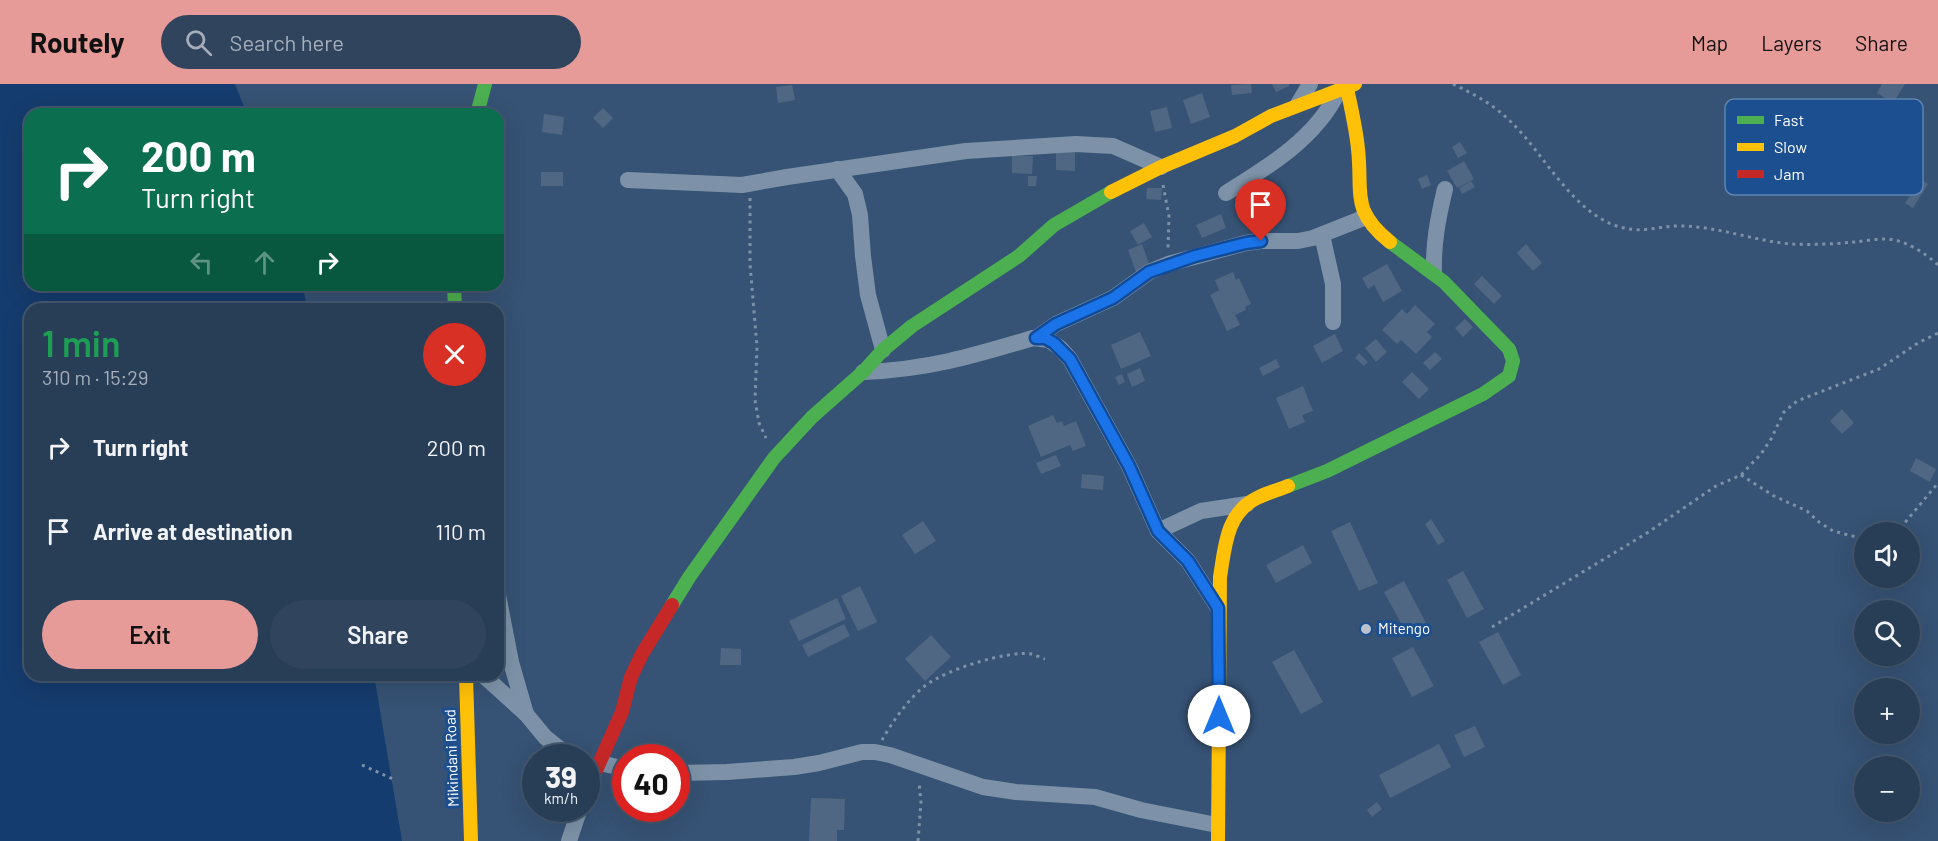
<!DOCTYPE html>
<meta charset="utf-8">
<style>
body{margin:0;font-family:Barlow,sans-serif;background:#30455d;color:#f1f3f6;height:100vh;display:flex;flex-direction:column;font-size:22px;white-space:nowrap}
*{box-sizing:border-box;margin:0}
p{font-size:20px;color:#a5aeba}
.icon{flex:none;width:33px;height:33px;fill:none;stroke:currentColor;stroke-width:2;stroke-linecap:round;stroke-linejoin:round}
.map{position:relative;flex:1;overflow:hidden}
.details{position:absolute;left:24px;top:219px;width:480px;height:378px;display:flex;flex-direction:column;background:#283e57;border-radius:18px;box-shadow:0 6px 24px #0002,0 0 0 2px #44576d}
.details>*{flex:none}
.banner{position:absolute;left:24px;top:24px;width:480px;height:183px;border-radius:18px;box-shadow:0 6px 24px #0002,0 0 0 2px #44576d;background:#0b6e4f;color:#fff;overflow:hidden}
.controls{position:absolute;left:1854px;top:438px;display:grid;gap:12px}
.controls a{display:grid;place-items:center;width:66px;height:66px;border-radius:50%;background:#283e57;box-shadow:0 6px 24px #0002,0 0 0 2px #44576d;font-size:30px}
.speed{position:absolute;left:522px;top:660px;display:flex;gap:12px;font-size:30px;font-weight:700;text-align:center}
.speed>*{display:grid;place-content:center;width:78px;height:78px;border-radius:50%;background:#283e57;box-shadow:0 6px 24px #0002,0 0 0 2px #44576d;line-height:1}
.speed small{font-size:15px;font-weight:400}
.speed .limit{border:9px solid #d22;background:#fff;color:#111}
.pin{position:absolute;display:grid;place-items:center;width:51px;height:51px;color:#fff;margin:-62px -26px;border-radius:50% 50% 50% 0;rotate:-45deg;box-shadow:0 0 6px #0007}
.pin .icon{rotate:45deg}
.me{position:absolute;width:66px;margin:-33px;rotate:0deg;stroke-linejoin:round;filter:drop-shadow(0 0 4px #0008)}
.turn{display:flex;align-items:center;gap:21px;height:126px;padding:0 18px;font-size:27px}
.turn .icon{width:78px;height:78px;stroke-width:2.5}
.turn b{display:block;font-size:42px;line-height:51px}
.lanes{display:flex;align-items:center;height:57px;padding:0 18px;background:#0003;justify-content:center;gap:30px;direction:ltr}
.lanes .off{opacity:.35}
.round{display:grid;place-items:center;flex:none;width:63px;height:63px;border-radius:32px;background:#30455d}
.overview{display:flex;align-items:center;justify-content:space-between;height:102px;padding:0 18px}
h1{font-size:36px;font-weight:600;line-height:45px;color:#1e9e55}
.action{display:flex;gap:12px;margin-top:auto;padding:12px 18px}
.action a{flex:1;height:69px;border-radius:36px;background:#e69b98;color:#111;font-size:24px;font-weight:600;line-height:69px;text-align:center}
.action a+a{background:#30455d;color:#f1f3f6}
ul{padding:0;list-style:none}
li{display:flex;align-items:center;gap:18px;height:84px;padding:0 18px}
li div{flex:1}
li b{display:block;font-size:22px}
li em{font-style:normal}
header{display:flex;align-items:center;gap:36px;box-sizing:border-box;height:84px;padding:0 30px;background:#e69b98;color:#111}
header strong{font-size:28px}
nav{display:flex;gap:33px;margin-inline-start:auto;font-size:21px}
.search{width:420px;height:54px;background:#30455d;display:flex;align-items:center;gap:15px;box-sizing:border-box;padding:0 21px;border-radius:33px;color:#a5aeba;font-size:22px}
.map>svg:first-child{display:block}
.water{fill:#153c6e}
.building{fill:#506783}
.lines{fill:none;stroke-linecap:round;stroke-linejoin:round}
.path{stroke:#7d92a8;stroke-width:3;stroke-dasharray:3 4.5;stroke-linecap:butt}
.street{stroke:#7d92a8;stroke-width:16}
.fast{stroke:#4caf50;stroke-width:14}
.slow{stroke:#ffc107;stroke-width:14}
.jam{stroke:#c62828;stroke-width:14}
.route-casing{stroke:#114b97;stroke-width:15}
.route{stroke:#1a73e8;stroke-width:10}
.poi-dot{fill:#b9c2ce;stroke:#1b4f8f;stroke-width:2}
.labels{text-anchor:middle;stroke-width:6;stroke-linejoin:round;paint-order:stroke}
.poi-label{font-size:15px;fill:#fff;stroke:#1b4f8f;text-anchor:start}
.street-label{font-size:15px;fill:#fff;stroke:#1b4f8f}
.key{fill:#1b4f8f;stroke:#5f84b1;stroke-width:1.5}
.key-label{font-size:16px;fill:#fff}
</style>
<header>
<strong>Routely</strong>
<div class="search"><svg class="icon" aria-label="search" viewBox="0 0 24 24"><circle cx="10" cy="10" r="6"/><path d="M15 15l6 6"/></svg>Search here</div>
<nav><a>Map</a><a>Layers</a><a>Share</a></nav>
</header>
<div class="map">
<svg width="1938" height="757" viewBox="0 0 1938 757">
<rect width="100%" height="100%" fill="#365274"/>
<!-- water -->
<path class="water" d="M0,0H235L247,30H30V201H302L308,225H30V591H374L402,757H0Z"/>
<!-- building -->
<g class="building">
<path d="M1251,0L1252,9L1232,11L1231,1Z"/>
<path d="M1272,0H1289V2L1276,8Z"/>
<path d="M1882,0H1905L1893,19L1877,9Z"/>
<path d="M792,1L795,16L778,19L776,3Z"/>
<path d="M1202,9L1210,33L1191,40L1183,16Z"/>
<path d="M1167,23L1172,44L1155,48L1150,27Z"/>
<path d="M603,24L613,34L603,44L593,34Z"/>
<path d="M544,30L564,33L562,51L542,48Z"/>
<path d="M1460,58L1467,69L1458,74L1452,63Z"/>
<path d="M1056,66H1075V87L1056,86Z"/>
<path d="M1012,72H1033L1032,90L1012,89Z"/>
<path d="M1464,77L1474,95L1457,104L1447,87Z"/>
<rect x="541" y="88" width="22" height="14"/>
<path d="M1427,91L1431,101L1422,105L1418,95Z"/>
<path d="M1028,92H1037L1036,102H1028Z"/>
<path d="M1921,95L1928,100L1913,124L1905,119Z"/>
<path d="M1471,97L1475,103L1462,110L1459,104Z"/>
<path d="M1147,104H1162L1161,116L1146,115Z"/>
<path d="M1249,113L1258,129L1243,138L1234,121Z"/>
<path d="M1271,115L1274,126L1265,129L1262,118Z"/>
<path d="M1221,130L1226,144L1202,154L1196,141Z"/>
<path d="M1144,139L1152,153L1138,161L1130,147Z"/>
<path d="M1142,160L1150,182L1136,188L1128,166Z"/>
<path d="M1526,160L1542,179L1533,187L1517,169Z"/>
<path d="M1387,180L1402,207L1383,218L1374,201L1368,205L1362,194Z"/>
<path d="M1233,188L1236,196L1239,194L1251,220L1245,223L1246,226L1235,231L1240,241L1227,247L1210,211L1219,206L1215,196Z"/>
<path d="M1482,192L1502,212L1494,220L1474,200Z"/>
<path d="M1415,221L1435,240L1427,248L1432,253L1416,270L1401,256L1397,260L1382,246L1402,225L1407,230Z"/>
<path d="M1465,235L1473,243L1463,253L1455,244Z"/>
<path d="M1140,248L1151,272L1121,285L1111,261Z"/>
<path d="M1335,250L1343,267L1322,279L1313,262Z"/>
<path d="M1376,255L1387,268L1376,278L1365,264Z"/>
<path d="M1435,268L1442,275L1430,286L1423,279Z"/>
<path d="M1359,269L1368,278L1364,282L1355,274Z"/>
<path d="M1276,275L1280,283L1263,292L1259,284Z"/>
<path d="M1140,284L1145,297L1132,303L1127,290Z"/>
<path d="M1412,288L1429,305L1419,315L1402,298Z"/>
<path d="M1122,290L1125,298L1119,301L1115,293Z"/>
<path d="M1303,302L1313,327L1302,331L1305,338L1289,345L1276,314Z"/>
<path d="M1842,325L1854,339L1842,350L1830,337Z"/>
<path d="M1053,331L1057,339L1062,337L1064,342L1076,337L1086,362L1073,367L1070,361L1041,373L1028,342Z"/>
<path d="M1056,371L1061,382L1041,390L1036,379Z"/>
<path d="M1916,374L1936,385L1930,398L1910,387Z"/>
<path d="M1082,390L1104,392L1103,406L1081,404Z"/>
<path d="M1431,435L1445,457L1438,461L1425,440Z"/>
<path d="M923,437L936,457L915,470L902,451Z"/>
<path d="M1350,438L1378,499L1359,507L1331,447Z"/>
<path d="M1303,461L1312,479L1276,499L1266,481Z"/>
<path d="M1463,487L1484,525L1467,534L1447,496Z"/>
<path d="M1404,497L1426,539L1407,550L1384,508Z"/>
<path d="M860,502L877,538L858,547L841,512Z"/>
<path d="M837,514L846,535L799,557L789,537Z"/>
<path d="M844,540L850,552L808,573L802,561Z"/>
<path d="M1498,548L1521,591L1503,601L1479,558Z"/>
<path d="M931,551L951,573L925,597L905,575Z"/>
<path d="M1413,563L1434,602L1412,613L1392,574Z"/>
<path d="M721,564L741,565V581H720Z"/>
<path d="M1294,566L1323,618L1301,630L1272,578Z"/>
<path d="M1475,642L1485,663L1464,673L1454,651Z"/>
<path d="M1439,660L1451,683L1390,714L1379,691Z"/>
<path d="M811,714L845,715L844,746H837V757H809Z"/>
<path d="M1377,718L1382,725L1372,733L1367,726Z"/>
</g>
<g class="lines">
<!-- path -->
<g class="path">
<path d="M1453,0C1474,10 1494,21 1510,37C1545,70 1574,133 1624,144C1645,149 1663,141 1683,142C1720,143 1755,157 1791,160C1812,161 1834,160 1854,158C1867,157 1882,153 1895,156C1911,160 1926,170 1938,181"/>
<path d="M1163,101L1169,132L1168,166"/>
<path d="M750,114V180L757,263L755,316L759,339L766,354"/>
<path d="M1741,391L1774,412L1807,427L1819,438L1833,447L1864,455"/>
<path d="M1894,448L1902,442L1938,399"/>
<path d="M1492,543L1647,449L1716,402L1741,391L1761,370L1771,355L1784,328L1797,317L1879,285L1918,259L1938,249"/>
<path d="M882,656C893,637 908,615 926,601C946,586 1007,566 1032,570C1036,571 1041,574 1045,575"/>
<path d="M362,681L393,695"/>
<path d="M918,757L921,718L919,698"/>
</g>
<!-- street -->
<g class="street">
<path d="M1298,20L1310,0"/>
<path d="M837,85L855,110L860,131L863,172L868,211L883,266"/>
<path d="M628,96L742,101L787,93L966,67L1076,60L1113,62L1161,83"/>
<path d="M1226,109C1268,83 1316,54 1338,8"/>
<path d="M1322,151L1333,200V238"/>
<path d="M1434,189C1433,160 1438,134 1445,105"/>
<path d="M1036,254L1056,240L1113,214L1149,188L1168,180L1246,159L1261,157H1298L1313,154L1366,133"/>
<path d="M863,288C926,286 973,272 1033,254L1049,256L1060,264L1070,275L1129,382L1158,447L1188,477L1218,524"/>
<path d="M1158,447L1201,427L1247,420"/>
<path d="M498,511L511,578L526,630"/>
<path d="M483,591L526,630L545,653L571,674"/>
<path d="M600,679L626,685"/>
<path d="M676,689L727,688L794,683L819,679L862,668H875L890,671L983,703L1016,708L1095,713L1141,726L1217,741"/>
<path d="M569,757L580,724"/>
</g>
<!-- fast -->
<g class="fast">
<path d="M477,30L485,0"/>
<path d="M454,201L455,225"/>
<path d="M1288,402L1327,387L1483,310L1509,292L1513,277L1509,265L1444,198L1390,158"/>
<path d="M672,521L690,492L774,374L812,333L863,288L883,266L912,242L1019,172L1054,141L1111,108"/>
</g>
<!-- slow -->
<g class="slow">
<path d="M1347,4C1351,24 1356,44 1358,65C1363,109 1350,126 1390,158"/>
<path d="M1111,108L1161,83L1235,52L1271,32L1355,0"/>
<path d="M466,591L471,757"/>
<path d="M1218,757L1220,493C1225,463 1226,429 1257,414C1266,409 1278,406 1288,402"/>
</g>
<!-- jam -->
<path class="jam" d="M586,709L622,628L631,593L642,570L672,521"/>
</g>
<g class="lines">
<defs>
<path id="route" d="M1219,632L1218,524L1188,477L1158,447L1129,382L1070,275L1054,259L1045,254H1036L1056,240L1113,214L1149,188L1195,172L1246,159L1261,157"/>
</defs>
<!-- route casing -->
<use href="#route" class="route-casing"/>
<!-- route -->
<use href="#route" class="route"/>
</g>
<!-- markers -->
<circle class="poi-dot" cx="1366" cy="545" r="6"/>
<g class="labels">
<!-- poi labels -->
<g class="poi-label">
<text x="1378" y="550">Mitengo</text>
</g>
<!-- street labels -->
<g class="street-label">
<text transform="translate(452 674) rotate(-92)" y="5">Mikindani Road</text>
</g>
</g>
<!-- legend -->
<rect x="1725" y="15" width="198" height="96" rx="9" class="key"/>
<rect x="1737" y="32" width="27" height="8" fill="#4caf50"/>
<rect x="1737" y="59" width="27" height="8" fill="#ffc107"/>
<rect x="1737" y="86" width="27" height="8" fill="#c62828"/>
<g class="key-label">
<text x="1774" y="42">Fast</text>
<text x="1774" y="69">Slow</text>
<text x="1774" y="96">Jam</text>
</g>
</svg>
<div class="controls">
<a><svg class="icon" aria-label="sound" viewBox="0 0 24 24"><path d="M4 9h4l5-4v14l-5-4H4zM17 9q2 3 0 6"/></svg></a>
<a><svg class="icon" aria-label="search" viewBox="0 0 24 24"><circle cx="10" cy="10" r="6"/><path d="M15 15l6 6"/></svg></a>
<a>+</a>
<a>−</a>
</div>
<div class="speed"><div>39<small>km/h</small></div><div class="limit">40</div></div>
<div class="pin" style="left:1261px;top:157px;background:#d93025"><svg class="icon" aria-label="arrive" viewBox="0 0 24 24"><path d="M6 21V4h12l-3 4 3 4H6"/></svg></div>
<svg class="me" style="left:1219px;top:632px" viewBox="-20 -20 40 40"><circle r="19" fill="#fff"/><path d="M0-13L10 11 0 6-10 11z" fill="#1a73e8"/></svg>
<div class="banner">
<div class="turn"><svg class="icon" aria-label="right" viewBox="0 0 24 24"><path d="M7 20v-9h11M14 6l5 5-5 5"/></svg><div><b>200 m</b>Turn right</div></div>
<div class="lanes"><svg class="icon off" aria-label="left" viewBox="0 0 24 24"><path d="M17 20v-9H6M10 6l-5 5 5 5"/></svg><svg class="icon off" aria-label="ahead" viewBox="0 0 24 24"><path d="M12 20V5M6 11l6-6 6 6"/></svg><svg class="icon" aria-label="right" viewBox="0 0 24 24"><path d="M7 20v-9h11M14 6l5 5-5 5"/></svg></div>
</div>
<section class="details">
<div class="overview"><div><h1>1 min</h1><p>310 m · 15:29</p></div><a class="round" style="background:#d93025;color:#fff"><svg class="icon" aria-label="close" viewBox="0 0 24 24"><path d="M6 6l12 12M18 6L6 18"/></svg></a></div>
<ul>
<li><svg class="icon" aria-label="right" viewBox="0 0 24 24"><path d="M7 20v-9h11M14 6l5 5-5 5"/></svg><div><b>Turn right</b></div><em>200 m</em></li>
<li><svg class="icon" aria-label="arrive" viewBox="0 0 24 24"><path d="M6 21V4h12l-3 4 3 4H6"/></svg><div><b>Arrive at destination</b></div><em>110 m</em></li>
</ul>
<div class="action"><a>Exit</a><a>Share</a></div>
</section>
</div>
